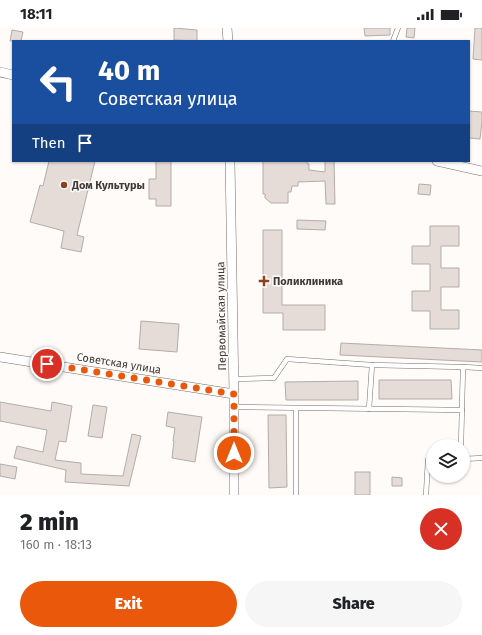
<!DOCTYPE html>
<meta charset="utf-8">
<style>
body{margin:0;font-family:"Fira Sans",sans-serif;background:#f6f6f6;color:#202124;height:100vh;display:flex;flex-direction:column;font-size:15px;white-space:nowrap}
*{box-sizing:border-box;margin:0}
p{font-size:13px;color:#757577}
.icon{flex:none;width:22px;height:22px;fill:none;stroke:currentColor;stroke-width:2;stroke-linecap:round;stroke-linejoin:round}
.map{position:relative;height:467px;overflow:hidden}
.side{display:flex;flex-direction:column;background:#fff;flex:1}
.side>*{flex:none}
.guide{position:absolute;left:12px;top:12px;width:458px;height:122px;border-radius:0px;box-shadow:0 1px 3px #0004;background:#1a4fa0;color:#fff;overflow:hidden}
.controls{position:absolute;left:426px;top:411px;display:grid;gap:8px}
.controls a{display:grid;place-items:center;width:44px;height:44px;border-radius:50%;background:#fff;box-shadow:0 1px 3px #0004;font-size:20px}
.pin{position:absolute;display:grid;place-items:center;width:34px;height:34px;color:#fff;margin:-17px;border:2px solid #fff;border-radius:50%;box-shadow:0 1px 4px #0007}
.me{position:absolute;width:44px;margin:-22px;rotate:0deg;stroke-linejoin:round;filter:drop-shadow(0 0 3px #0008)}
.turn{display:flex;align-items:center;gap:14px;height:84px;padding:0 20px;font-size:18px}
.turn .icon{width:52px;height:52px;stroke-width:2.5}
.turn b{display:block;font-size:28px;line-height:34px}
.then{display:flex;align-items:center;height:38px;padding:0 20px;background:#0003;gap:8px;font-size:15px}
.round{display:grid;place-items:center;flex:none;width:42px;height:42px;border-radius:21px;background:#f6f6f6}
.headline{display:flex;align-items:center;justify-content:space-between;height:68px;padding:0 20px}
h1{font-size:24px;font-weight:800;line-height:30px}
.primary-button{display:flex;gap:8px;margin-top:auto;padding:8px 20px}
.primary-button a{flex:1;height:46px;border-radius:24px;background:#ea580c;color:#fff;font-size:16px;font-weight:800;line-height:46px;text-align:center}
.primary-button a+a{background:#f6f6f6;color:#202124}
.status{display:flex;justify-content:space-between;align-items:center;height:28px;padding:0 20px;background:#fff;direction:ltr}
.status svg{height:11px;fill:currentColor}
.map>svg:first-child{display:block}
.building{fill:#e5dcd8;stroke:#b5aca9}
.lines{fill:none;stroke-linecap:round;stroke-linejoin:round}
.lane-casing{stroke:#766e6b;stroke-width:5.5}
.street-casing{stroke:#766e6b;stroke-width:10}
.lane{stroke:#fff;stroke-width:4.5}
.street{stroke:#fff;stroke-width:9}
.route{stroke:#ea580c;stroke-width:7;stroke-dasharray:0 12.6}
.poi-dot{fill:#8a431f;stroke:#fefbf9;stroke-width:1.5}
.labels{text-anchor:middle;stroke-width:3;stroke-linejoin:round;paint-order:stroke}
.poi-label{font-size:11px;font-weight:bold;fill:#3e3a39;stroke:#fefbf9;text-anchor:start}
.street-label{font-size:11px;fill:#3e3a39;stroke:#fefbf9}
</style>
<div class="status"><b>18:11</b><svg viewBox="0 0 49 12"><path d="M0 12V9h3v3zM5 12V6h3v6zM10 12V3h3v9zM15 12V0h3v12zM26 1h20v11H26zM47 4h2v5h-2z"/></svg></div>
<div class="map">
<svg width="482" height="467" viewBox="0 0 482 467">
<rect width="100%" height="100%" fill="#fefbf9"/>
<!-- building -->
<g class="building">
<path d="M174,0L197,2V13L174,12Z"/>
<path d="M364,0H390V7L365,8Z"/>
<path d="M407,0H415L414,10L406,9Z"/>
<path d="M475,0H482V32L473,31Z"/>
<path d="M12,2L23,4L21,13H10Z"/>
<path d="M469,83L482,84V93L480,111L469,110Z"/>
<path d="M49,133H95L77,207L84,209L81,224L61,220L64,203L30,194L40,157L43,158Z"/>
<path d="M156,133H171V178H156V171H149V151H156Z"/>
<path d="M263,133H305L309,136V142L325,144V133H334L335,176H326L325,153L298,154V158H292L291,164H288V175H271L265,170V166H263Z"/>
<path d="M419,156L431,157L430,167L418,166Z"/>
<path d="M297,192L326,193L325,202L297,201Z"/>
<path d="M430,198H459V218H441V240H459V259H441V282H459V301H430V283H412V263H430V236H412V218H430Z"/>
<path d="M263,202H282V277H325V302H283V285H263Z"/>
<path d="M141,293L179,296L177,324L139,321Z"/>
<path d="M341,315L482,322V334L340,327Z"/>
<path d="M379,352H451L452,371H379Z"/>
<path d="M358,353V372H286L285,354Z"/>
<path d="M0,374L51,383L52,374L72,378L66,414L59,413L55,432L81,435V446L123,448L132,406L141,408L129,458L65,454L66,442L14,430L17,418L43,424L47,402L0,393Z"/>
<path d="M93,377L107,379L102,410L88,408Z"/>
<path d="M168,384L202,389L195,434L172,430L174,413H173L175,400L166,398Z"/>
<path d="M268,387H286L287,459L269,460Z"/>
<path d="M0,436L17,439L15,451L0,448Z"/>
<rect x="355" y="444" width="15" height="23"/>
<path d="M392,449L402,450V458H392Z"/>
</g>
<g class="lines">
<defs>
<g id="lane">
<path d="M393,13L398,0"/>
<path d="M234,351L274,350L287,331L372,337L463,339L482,340"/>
<path d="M234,379L462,382"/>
<path d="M296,380V467"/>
<path d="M369,381L372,337"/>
<path d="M461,418L463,339"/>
<path d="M463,431L482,430"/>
<path d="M426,467L428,432H433"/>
</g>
<g id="street">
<path d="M227,0L228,13"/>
<path d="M0,44L13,47"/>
<path d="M230,133L234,366V467"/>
<path d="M437,133L482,143"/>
<path d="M0,329L234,366"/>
</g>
</defs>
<!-- lane casing -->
<use href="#lane" class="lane-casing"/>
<!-- street casing -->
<use href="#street" class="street-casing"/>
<!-- lane -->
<use href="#lane" class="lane"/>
<!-- street -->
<use href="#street" class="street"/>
</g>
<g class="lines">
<!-- route -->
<path class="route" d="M47,336L234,366V425"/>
</g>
<!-- markers -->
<g class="poi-dot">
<circle cx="64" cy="157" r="4"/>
<path d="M262 247h4v4h4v4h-4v4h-4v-4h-4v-4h4z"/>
</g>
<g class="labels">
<!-- poi labels -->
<g class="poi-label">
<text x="72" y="161">Дом Культуры</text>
<text x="273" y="257">Поликлиника</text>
</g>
<!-- street labels -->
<g class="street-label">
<text transform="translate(221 288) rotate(-91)" y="4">Первомайская улица</text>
<text transform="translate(119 335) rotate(9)" y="4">Советская улица</text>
</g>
</g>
</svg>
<div class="controls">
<a><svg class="icon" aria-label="layers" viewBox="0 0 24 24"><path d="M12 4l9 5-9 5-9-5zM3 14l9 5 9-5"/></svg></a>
</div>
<div class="pin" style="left:47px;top:336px;background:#d93025"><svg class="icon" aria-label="arrive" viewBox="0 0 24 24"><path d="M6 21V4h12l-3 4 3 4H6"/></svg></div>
<svg class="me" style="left:234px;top:425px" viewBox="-20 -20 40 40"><circle r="17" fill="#ea580c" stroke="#fff" stroke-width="3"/><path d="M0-11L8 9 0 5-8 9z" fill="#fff"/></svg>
<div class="guide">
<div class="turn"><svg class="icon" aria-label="left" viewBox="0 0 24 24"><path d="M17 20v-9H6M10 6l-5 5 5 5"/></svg><div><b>40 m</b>Советская улица</div></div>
<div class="then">Then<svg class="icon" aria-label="arrive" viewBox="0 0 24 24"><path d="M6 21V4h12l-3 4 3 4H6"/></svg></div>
</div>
</div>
<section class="side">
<div class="headline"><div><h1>2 min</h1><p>160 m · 18:13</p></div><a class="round" style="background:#d93025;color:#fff"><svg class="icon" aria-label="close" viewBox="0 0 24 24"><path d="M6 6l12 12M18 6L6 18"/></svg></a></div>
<div class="primary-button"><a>Exit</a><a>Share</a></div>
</section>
